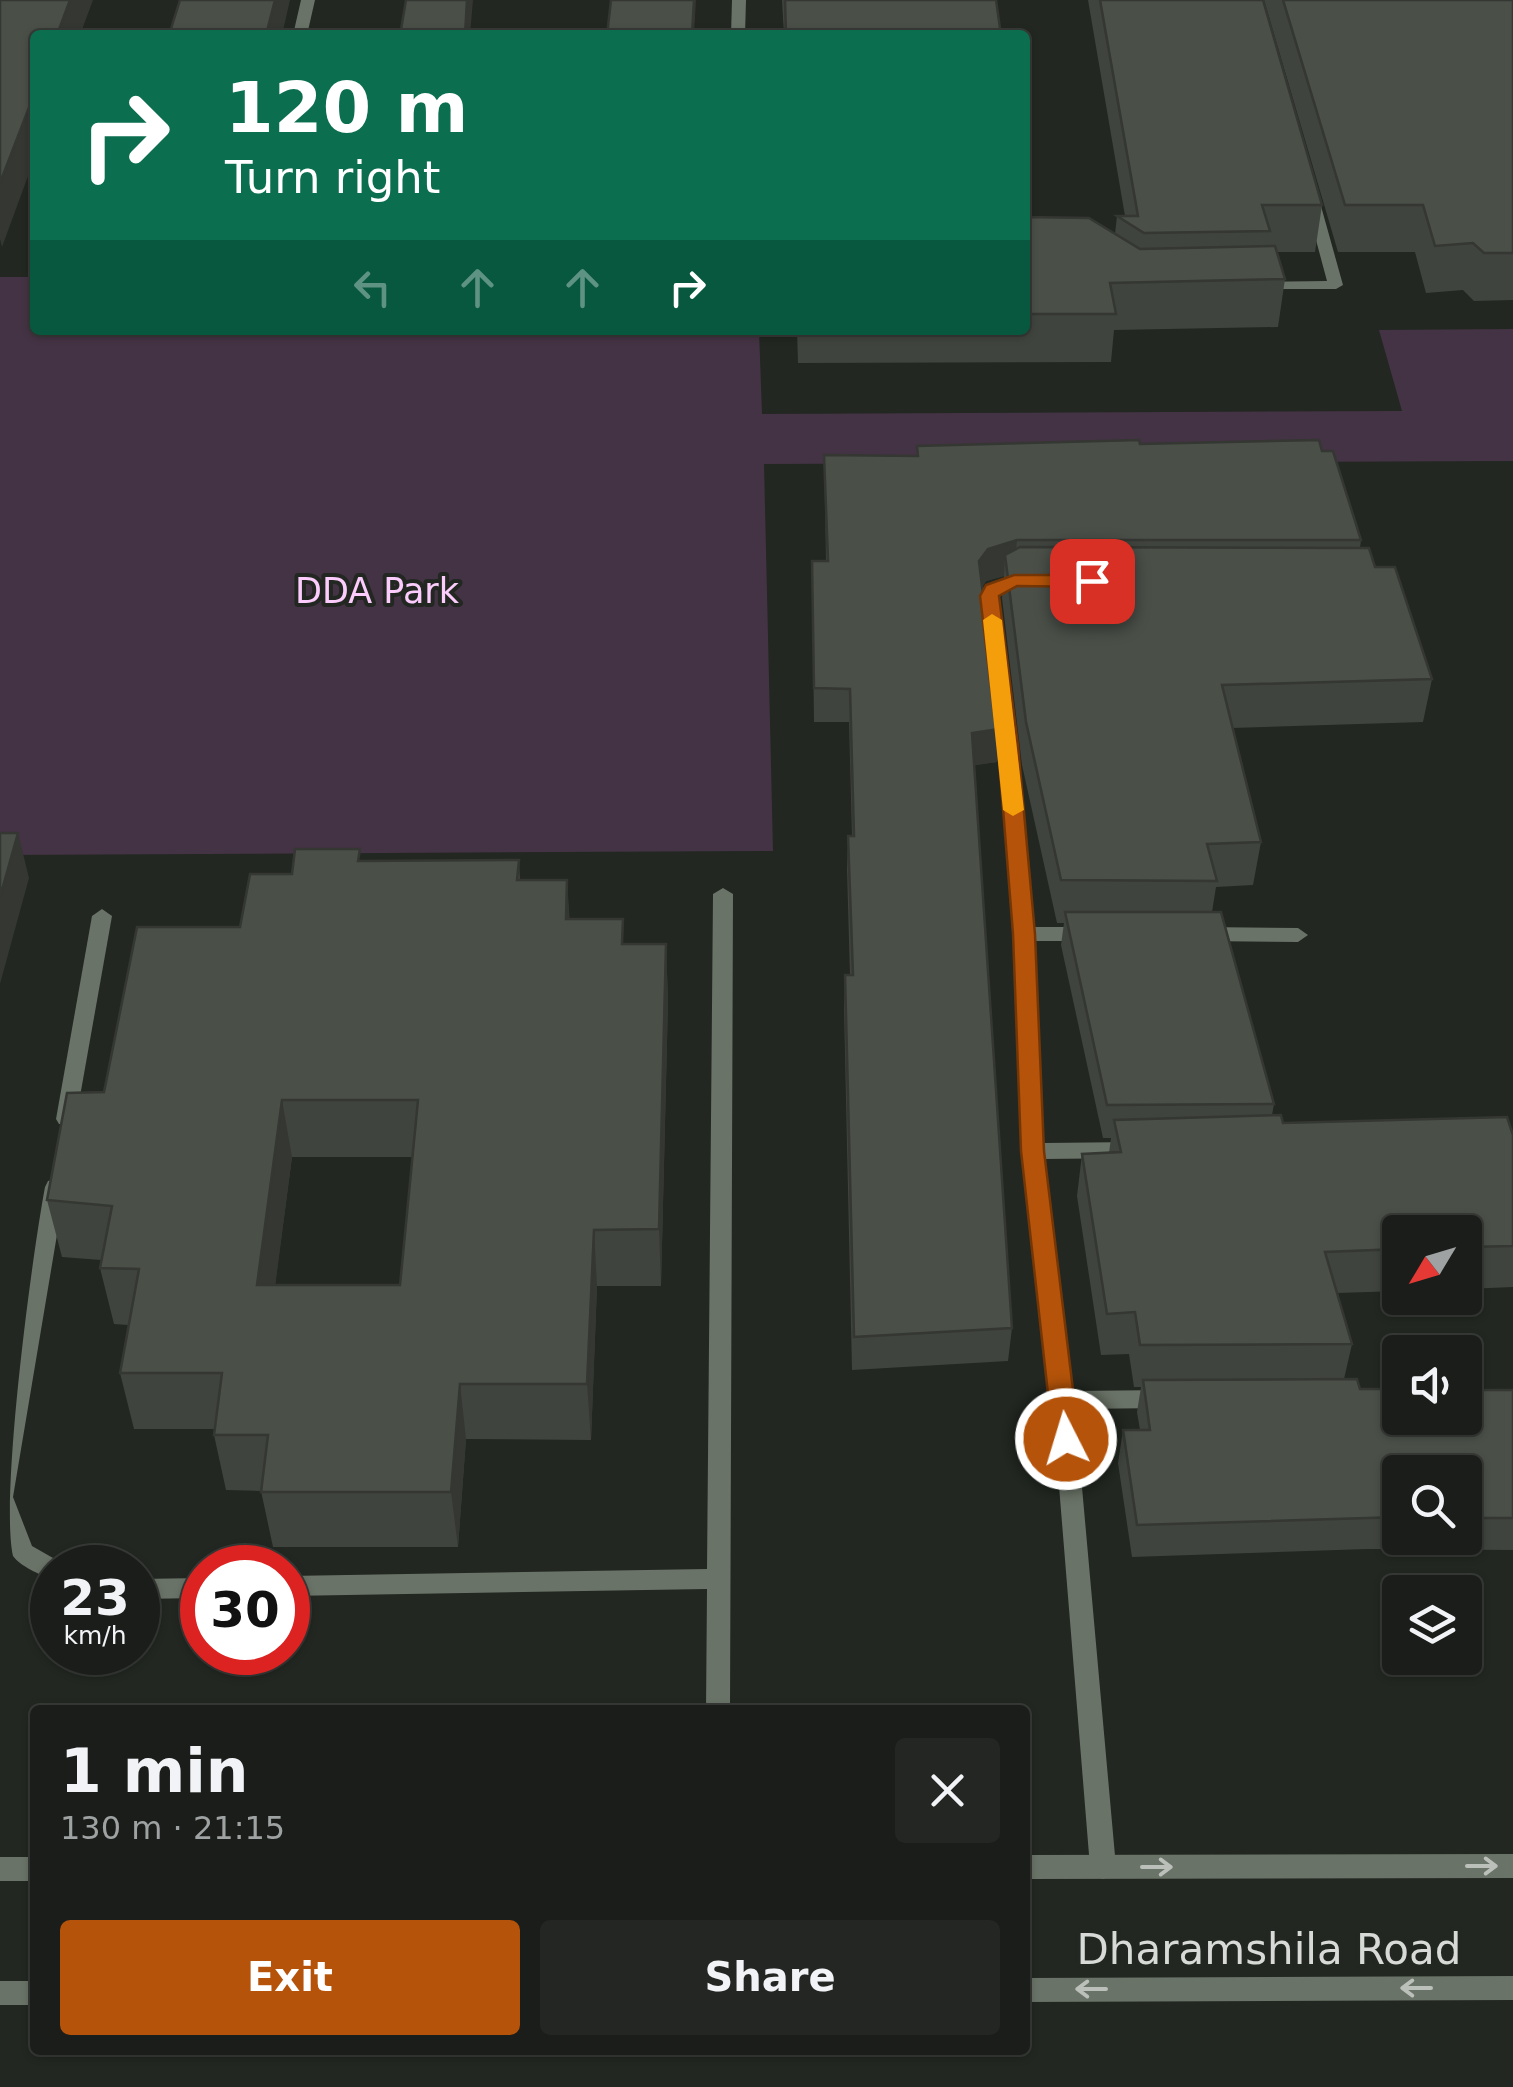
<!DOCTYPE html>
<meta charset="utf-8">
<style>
body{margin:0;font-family:"DejaVu Sans",sans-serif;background:#232622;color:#f1f3f6;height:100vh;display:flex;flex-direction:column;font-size:38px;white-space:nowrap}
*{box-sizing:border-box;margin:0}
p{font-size:32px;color:#9fa2a2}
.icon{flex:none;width:55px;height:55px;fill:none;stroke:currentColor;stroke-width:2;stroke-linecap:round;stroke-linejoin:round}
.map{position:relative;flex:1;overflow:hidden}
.side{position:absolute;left:30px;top:1705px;width:1000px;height:350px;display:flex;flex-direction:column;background:#1a1d19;border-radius:10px;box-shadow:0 2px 8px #0004,0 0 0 2px #383b38}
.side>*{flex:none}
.hud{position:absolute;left:30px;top:30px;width:1000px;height:305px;border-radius:10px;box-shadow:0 2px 8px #0004,0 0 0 2px #383b38;background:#0b6e4f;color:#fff;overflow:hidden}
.needle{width:65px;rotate:232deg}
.tools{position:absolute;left:1382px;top:1215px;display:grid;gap:20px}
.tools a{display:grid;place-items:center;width:100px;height:100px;border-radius:10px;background:#1a1d19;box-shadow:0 2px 8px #0004,0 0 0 2px #383b38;font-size:50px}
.speed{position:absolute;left:30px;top:1545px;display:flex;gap:20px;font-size:50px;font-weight:700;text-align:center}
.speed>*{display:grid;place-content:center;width:130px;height:130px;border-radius:50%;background:#1a1d19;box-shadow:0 2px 8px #0004,0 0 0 2px #383b38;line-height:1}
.speed small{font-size:25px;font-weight:400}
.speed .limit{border:15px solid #d22;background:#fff;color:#111}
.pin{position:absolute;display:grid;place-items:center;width:85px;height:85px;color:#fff;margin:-42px;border-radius:20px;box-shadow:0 5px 15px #0006}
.me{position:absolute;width:110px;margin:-55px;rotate:355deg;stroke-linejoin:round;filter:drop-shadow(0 0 8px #0008)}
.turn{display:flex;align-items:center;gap:35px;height:210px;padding:0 30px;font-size:45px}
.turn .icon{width:130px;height:130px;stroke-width:2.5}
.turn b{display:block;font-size:70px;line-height:85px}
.lanes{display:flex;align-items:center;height:95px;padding:0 30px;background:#0003;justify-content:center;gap:50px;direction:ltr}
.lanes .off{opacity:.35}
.round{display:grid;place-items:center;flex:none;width:105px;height:105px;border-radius:10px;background:#232622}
.head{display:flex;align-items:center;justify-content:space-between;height:170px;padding:0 30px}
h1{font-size:60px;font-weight:800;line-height:75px}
.button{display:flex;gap:20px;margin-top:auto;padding:20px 30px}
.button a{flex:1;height:115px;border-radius:10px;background:#b45309;color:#fff;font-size:40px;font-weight:800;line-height:115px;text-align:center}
.button a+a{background:#232622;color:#f1f3f6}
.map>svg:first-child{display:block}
.green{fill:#434}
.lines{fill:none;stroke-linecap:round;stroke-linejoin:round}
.service{fill:#6a7367;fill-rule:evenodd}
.minor{fill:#6a7367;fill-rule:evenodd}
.tertiary{fill:#6a7367;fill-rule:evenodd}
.wall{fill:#40443e;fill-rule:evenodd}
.shaded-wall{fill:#343732}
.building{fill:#4a4f48;stroke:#343732;stroke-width:2.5;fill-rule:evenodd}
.oneway{stroke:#bcc0ba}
.route{fill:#b45309;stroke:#753606;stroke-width:2.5}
.slow{fill:#f59e0b}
.labels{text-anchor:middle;stroke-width:8;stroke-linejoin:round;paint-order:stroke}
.park-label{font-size:35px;fill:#fccdfc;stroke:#222721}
.near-street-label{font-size:42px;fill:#d7dad6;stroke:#222721}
</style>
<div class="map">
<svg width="1513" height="2087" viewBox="0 0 1513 2087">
<rect width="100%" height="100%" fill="#222721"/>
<!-- green -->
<path class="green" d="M0,277H35V330H759L762,414L1402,411L1379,330L1513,329V461L764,464L773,851L0,855Z"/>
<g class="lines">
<!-- service -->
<g class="service">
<path d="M301,0H315L307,35H293Z"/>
<path d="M732,0H746L745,35H731Z"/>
<path d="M1312,195L1319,199L1343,285L1336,289H1254V283L1259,282L1327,281L1305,199Z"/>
</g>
<!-- minor -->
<g class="minor">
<path d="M1030,576L1036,577V585L1010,587L998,596L1017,746L1033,927H1087L1097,934L1087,941H1034L1043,1143L1136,1142L1143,1145L1146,1150L1143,1155L1136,1158L1044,1159L1073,1391L1166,1390L1174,1393L1177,1399L1174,1405L1166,1408L1075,1409L1116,1867L1112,1875L1103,1879L1094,1875L1090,1867L1052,1400L1023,1151L1014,934L999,746L980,596L996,581Z"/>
<path d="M723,888L733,894L730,1710H706L707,1589L288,1596V1576L707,1569L713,894Z"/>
<path d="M102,909L112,916L76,1119L73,1124H59L56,1119L92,916Z"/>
<path d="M1201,927L1298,928L1308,935L1298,942L1201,941L1191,934Z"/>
<path d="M55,1179L62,1181L65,1187L13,1497L32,1546L60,1562L63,1568H52V1579C40,1575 20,1566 13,1556C0,1498 31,1262 45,1187L48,1181Z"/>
<path d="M202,1578V1598L138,1599V1579Z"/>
</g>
<!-- tertiary -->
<g class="tertiary">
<path d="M1513,1854V1878L1025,1879V1855Z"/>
<rect x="0" y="1857" width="35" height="24"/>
<path d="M1513,1976V2000L1025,2002V1978Z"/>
<rect x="0" y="1981" width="35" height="24"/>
</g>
</g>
<!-- wall -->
<g class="wall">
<path d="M782,0H996L1001,35H784Z"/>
<path d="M1088,0H1263L1322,205L1315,252H1277L1285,279L1278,327L1114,330L1111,362L798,363L797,330H1025V211L1026,217L1115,234L1117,216H1125Z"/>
<path d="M1264,0H1513V300L1474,301L1463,290L1426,293L1415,252H1338Z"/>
<path d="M1140,444L1322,451L1361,540L1360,548L1375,567L1432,679L1423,722L1232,728L1261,842L1253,885L1216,887L1212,912L1274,1104L1272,1115L1283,1123L1513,1135V1287L1465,1289V1232H1400V1291L1337,1293L1352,1344L1344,1379L1360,1389L1513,1390V1550L1367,1549L1132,1557L1118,1463L1123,1430H1140L1137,1412L1141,1387H1134L1129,1354L1101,1355L1077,1196L1082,1154L1109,1153L1111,1138H1103L1061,945L1064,923H1057L1022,765L1002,598L1004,576L986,581L982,587L999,729L997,762L974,765L1012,1328L1008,1361L852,1370L844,1009L845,975H850L847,869L848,836H852L849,722H814L812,561H826L824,455L917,456V446ZM1400,1472H1465V1538H1400Z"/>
<path d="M519,860L520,880H567L569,919L624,944H666L668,1001L661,1286H597L591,1440L466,1439L458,1547H273L261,1491L226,1490L214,1435V1429H134L120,1373L128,1325L114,1324L100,1268L101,1260L62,1257L47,1200L104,1092L240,927L292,874L362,861ZM292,1157H413L400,1285H275Z"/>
</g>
<!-- shaded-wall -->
<g class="shaded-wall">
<path d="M70,0H93L80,35H57Z"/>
<path d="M275,0H290L282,35H266Z"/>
<path d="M467,0H473L470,35H465Z"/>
<path d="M694,0H696L694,35H692Z"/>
<path d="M35,92V157L2,247L0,239V183Z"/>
<path d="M1017,540L1014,572L1005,555L1004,576L986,581L977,594L979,561L988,549Z"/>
<path d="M999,729L997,762L970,766L972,733Z"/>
<path d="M18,833L29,878L0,984V897Z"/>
<path d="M567,880L571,938L566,919Z"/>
<path d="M666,944L668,1001L661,1286L659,1229Z"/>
<path d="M282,1100L292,1157L268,1341L257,1285Z"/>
<path d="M594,1230L597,1286L591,1440L587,1384Z"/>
<path d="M460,1384L466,1439L458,1547L451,1492Z"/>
</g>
<!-- building -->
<g class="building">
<path d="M0,0H70L57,35H35V92L0,183Z"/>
<path d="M180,0H275L266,35H169Z"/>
<path d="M406,0H467L465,35H400Z"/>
<path d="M611,0H694L692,35H607Z"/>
<path d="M785,0H996L1001,35H786Z"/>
<path d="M1100,0H1263L1322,205H1262L1270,231L1144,233L1117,216H1138Z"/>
<path d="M1283,0H1513V253H1484L1473,243L1435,246L1423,205H1345Z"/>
<path d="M1025,211L1026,217L1089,218L1140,249L1275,246L1285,279L1110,283L1116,314H1025Z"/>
<path d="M1139,440L1140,444L1319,440L1322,451H1333L1361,540H1017L988,549L979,561L999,729L972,733L1012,1328L854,1337L845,975H853L848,836H854L850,689L814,688L812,561H828L824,455L918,456L917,446Z"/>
<path d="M1020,547L1369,548L1375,567H1395L1432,679L1222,685L1261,842L1207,844L1217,881L1061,880L1026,722L1005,555Z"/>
<path d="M0,833H18L0,897Z"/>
<path d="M295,849H360L358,861L519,860L517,880H567L566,919H623L622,944H666L659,1229L594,1230L587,1384H460L451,1492H261L268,1435H214L222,1373H120L139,1269L100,1268L112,1206L47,1200L67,1093L104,1092L137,927H240L250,874H292ZM282,1100H418L400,1285H257Z"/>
<path d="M1065,912H1221L1274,1104L1107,1105Z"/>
<path d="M1281,1115L1283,1123L1507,1117L1513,1135V1246L1465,1247V1232H1400V1249L1325,1252L1352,1344L1140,1345L1135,1312L1107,1314L1082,1154L1121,1152L1114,1120Z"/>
<path d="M1357,1379L1360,1389H1400V1418H1465V1390H1513V1518H1465V1472H1400V1517L1137,1525L1123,1430H1150L1143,1380Z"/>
</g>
<!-- one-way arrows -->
<defs><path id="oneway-shaft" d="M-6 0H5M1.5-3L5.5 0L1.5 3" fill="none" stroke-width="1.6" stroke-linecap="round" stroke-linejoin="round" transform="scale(2.5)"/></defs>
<g class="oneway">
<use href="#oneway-shaft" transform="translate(1482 1866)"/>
<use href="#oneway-shaft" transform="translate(1157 1867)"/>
<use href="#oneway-shaft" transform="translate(1416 1988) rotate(180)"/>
<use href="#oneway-shaft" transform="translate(1091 1989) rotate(180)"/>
</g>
<!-- route -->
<path class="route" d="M1014,575H1092L1101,581L1092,587L1017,586L999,596L1018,746L1035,934L1044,1151L1079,1439L1075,1446L1066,1449L1057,1446L1053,1439L1021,1151L1013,934L998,746L980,596L986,585Z"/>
<!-- slow -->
<path class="slow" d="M992,614L1002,620L1024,810L1013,816L1003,810L983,620Z"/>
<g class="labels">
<!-- park labels -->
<g class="park-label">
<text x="377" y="603">DDA Park</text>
</g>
<!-- near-street labels -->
<g class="near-street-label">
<text x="1269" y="1964">Dharamshila Road</text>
</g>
</g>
</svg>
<div class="tools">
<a><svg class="needle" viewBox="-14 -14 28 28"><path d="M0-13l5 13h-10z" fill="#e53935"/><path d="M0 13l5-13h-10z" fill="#9fa2a2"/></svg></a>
<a><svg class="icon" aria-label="sound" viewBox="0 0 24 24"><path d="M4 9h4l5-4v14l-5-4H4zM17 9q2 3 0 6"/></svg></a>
<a><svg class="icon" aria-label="search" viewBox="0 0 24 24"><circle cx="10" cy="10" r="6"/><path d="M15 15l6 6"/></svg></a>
<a><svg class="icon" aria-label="layers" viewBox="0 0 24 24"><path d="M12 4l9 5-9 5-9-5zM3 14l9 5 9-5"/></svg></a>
</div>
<div class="speed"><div>23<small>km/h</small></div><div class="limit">30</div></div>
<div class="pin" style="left:1092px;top:581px;background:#d93025"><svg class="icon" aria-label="arrive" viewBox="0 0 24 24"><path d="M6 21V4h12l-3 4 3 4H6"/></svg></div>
<svg class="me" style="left:1066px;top:1439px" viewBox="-20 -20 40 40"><circle r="17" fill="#b45309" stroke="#fff" stroke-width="3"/><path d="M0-11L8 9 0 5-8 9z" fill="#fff"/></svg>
<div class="hud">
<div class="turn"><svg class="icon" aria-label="right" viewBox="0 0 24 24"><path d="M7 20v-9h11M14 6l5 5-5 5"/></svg><div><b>120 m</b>Turn right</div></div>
<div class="lanes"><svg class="icon off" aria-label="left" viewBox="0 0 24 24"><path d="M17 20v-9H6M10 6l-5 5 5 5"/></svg><svg class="icon off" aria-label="ahead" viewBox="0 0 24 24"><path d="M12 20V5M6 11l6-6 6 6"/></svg><svg class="icon off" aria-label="ahead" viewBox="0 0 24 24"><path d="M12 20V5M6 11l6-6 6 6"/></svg><svg class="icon" aria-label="right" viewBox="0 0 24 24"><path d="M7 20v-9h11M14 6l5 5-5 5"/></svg></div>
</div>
<section class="side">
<div class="head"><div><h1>1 min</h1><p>130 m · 21:15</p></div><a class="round"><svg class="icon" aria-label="close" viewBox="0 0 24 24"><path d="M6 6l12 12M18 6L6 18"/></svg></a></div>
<div class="button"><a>Exit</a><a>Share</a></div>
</section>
</div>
